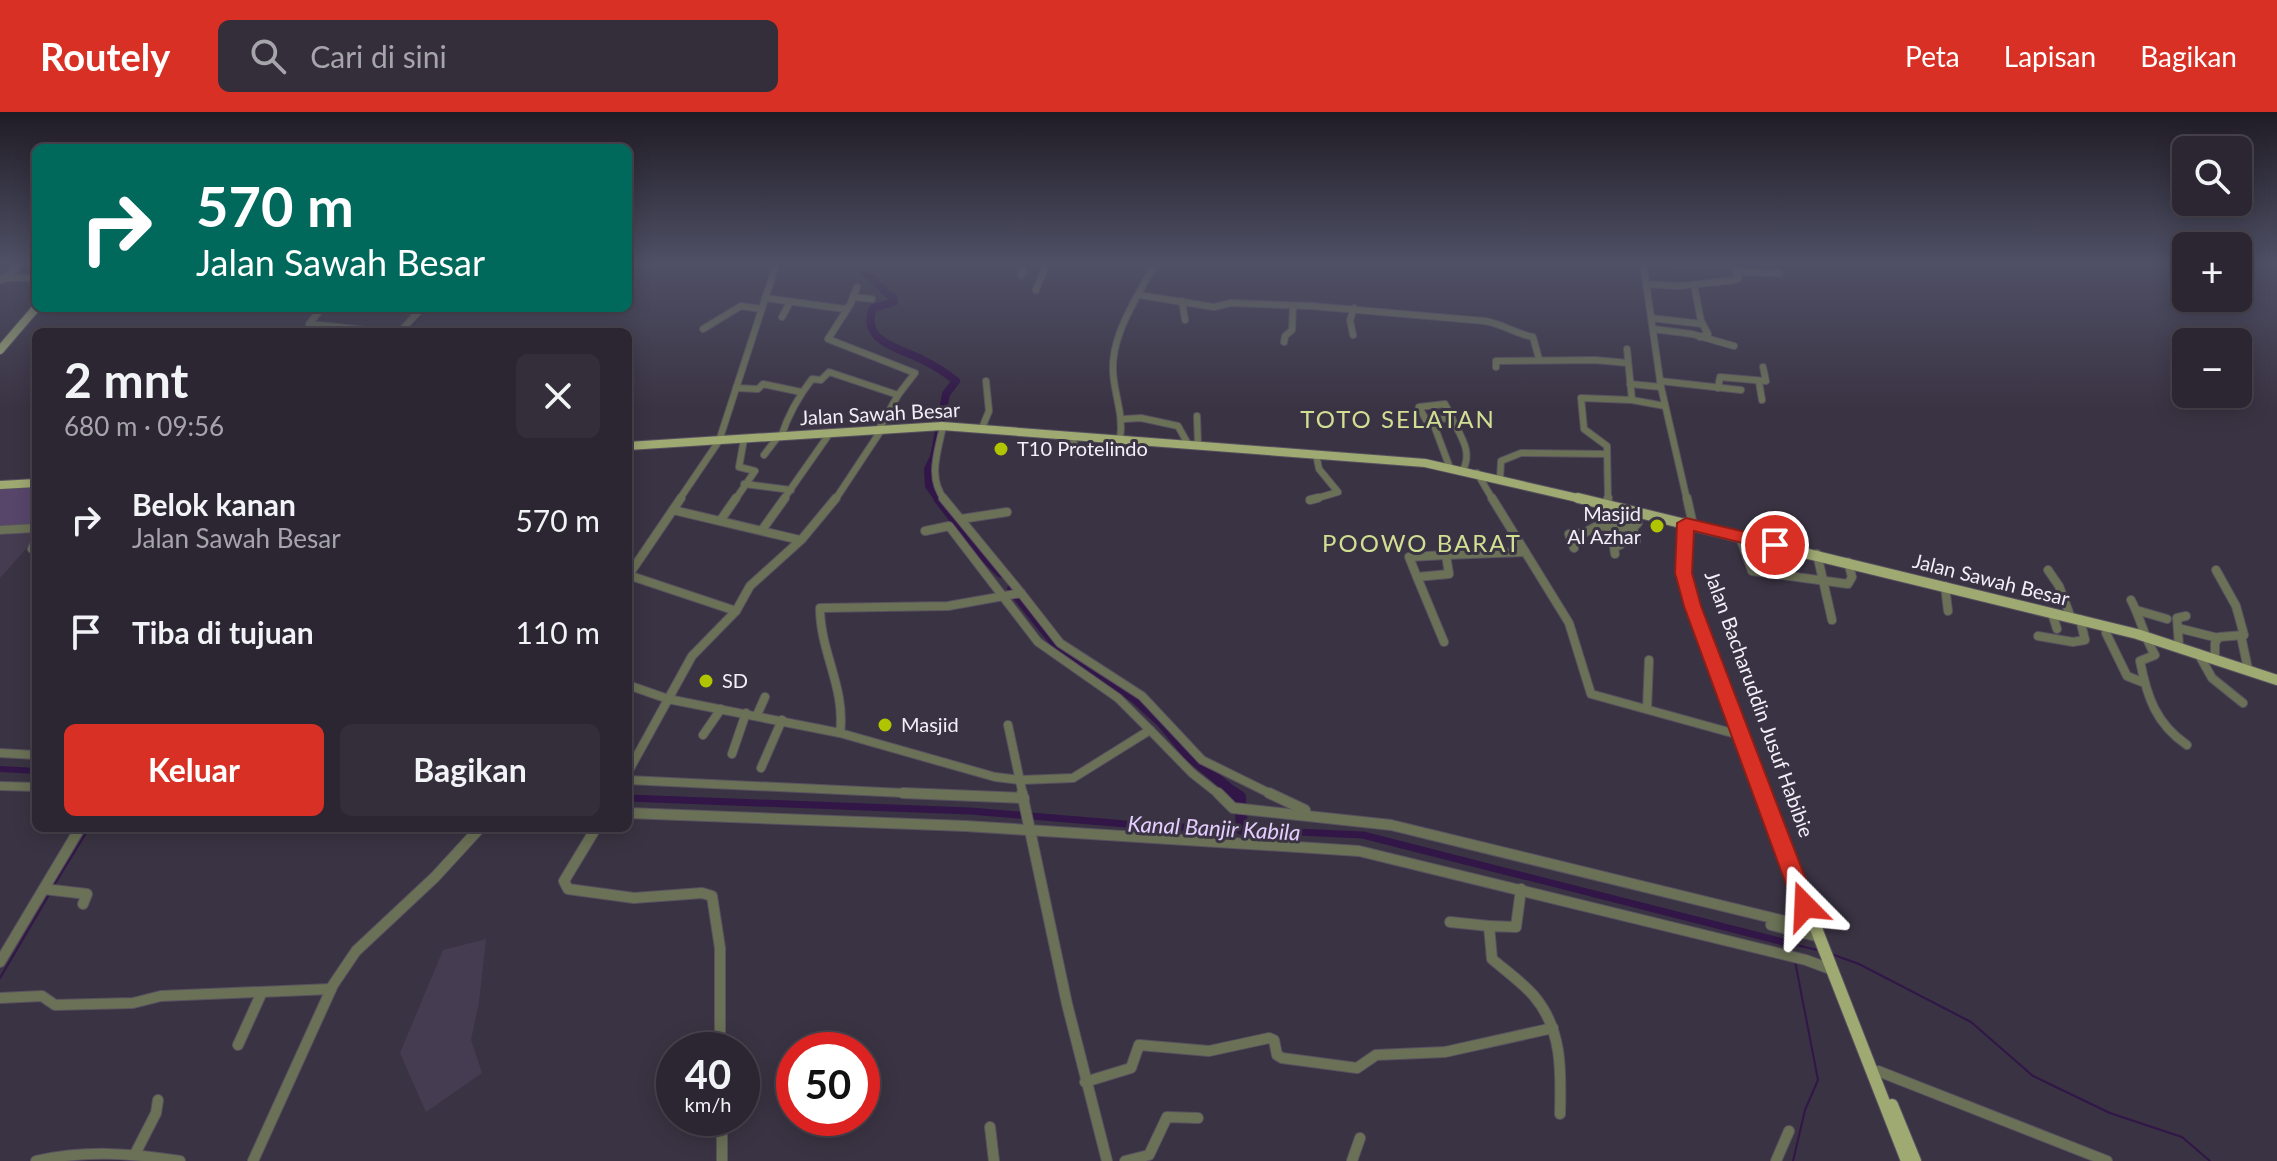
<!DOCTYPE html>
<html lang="id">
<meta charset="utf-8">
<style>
body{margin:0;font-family:Lato,sans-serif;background:#342e3a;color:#f1f3f6;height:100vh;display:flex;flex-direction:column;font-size:30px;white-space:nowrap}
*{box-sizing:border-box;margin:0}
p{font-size:26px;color:#a6a5ac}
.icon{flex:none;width:44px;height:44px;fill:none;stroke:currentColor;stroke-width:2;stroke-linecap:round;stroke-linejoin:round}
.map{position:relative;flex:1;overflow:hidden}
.details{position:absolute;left:32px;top:216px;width:600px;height:504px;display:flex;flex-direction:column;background:#2c2632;border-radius:12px;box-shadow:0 4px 20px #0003,0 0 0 2px #48434d}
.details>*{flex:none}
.hud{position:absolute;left:32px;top:32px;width:600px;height:168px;border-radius:12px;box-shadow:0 4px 20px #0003,0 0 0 2px #48434d;background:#00695c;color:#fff;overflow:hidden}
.buttons{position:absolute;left:2172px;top:24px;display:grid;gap:16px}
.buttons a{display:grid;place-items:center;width:80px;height:80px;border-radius:12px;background:#2c2632;box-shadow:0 4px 20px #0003,0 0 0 2px #48434d;font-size:40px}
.speed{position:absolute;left:656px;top:920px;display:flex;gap:16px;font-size:40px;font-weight:700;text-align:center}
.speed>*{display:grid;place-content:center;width:104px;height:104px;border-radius:50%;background:#2c2632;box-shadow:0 4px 20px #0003,0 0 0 2px #48434d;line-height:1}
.speed small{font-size:20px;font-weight:400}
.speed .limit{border:12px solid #d22;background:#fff;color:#111}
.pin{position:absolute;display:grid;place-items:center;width:68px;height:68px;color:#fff;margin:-34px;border:4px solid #fff;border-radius:50%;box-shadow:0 2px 8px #0007}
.me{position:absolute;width:88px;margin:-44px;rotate:339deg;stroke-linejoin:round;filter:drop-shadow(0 0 6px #0008)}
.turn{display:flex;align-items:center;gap:28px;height:168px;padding:0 32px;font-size:36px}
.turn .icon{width:104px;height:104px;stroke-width:2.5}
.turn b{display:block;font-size:56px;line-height:68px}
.round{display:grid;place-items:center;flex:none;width:84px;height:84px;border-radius:12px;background:#342e3a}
.summary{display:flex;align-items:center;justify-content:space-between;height:136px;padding:0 32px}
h1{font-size:48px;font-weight:700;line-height:60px}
.primary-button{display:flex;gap:16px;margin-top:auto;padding:16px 32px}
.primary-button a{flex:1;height:92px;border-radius:12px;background:#d93025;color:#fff;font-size:32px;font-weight:700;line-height:92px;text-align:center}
.primary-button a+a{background:#342e3a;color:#f1f3f6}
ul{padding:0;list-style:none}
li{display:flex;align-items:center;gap:24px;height:112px;padding:0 32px}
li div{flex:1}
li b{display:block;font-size:30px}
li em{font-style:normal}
header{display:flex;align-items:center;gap:48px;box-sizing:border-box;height:112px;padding:0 40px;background:#d93025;color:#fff}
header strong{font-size:38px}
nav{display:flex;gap:44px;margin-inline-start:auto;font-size:28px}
.search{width:560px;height:72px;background:#342e3a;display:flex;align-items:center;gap:20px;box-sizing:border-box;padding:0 28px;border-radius:12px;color:#a6a5ac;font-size:30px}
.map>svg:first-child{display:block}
.built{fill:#463c51}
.green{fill:#58466a}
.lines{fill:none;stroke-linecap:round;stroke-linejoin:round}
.stream{stroke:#311647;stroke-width:2}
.canal-far1{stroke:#311647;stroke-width:6}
.canal{stroke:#311647;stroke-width:7}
.river-far2{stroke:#311647;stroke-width:8}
.river-far1{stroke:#311647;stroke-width:10}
.river{stroke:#311647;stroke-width:12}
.minor-far2-casing{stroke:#585160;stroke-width:8}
.minor-far1-casing{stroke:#585160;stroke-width:10}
.minor-casing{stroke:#585160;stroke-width:12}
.major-far2-casing{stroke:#585160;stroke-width:10}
.major-far1-casing{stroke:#585160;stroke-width:12}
.major-casing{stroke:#585160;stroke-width:14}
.minor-far2{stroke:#6b7156;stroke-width:6}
.minor-far1{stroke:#6b7156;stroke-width:8}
.minor{stroke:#6b7156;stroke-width:10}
.major-far2{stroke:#9fa972;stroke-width:8}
.major-far1{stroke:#9fa972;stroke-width:10}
.major{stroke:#9fa972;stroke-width:12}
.route{fill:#d93025;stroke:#8d1f18;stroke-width:2}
.poi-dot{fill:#b0c500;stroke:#3a3343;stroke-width:3}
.labels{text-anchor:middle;stroke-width:6;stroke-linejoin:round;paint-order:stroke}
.street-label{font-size:20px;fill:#f3eef8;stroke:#3a3343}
.poi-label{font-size:20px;fill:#f3eef8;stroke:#3a3343;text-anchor:start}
.water-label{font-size:22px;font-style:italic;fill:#e5cdff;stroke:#3a3343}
.quarter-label{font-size:24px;letter-spacing:2px;fill:#d1df93;stroke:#3a3343}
</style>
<header>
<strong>Routely</strong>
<div class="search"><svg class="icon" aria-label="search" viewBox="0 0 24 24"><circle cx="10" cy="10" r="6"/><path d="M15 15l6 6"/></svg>Cari di sini</div>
<nav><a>Peta</a><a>Lapisan</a><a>Bagikan</a></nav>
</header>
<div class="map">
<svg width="2277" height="1049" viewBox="0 0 2277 1049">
<rect width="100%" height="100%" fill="#3a3343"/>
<!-- built -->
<g class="built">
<path d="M36,421V426L0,466V423Z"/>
<path d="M486,827L479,890L471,928L482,961L426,1000L400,941L443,838Z"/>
</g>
<!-- green -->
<path class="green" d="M36,373V416L0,418V375Z"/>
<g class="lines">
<!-- stream -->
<g class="stream">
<path d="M406,219L427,196"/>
<path d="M53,775L89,716"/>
<path d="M1787,831L1791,839"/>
<path d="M1788,831L1817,838"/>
<path d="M1834,843L1859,852L1971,910L2033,964L2110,1001L2182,1025L2210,1049"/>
<path d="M0,866L50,781"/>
<path d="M1793,1049L1805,998L1818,968L1795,849"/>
</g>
<!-- canal-far1 -->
<path class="canal-far1" d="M0,657L36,659"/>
<!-- canal -->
<path class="canal" d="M628,686L970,699L1138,713L1363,723L1787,831"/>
<!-- river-far2 -->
<path class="river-far2" d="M879,150L864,160C876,168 881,178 893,185L894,190L873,196C860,230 900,236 923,248C935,254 946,261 956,269L946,282L934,345L928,357L929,374L939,388"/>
<!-- river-far1 -->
<g class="river-far1">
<path d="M938,386L978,438L1001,461"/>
<path d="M1012,477L1055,531L1136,587L1162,611L1189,644L1237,683"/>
</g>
<!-- river -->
<path class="river" d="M1234,681L1240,685L1242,717"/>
<defs>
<g id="minor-far2">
<path d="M1643,150L1661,275L1687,388"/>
<path d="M1670,150H1709"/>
<path d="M1764,150H1774"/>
<path d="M1710,152H1733"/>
<path d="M1736,160L1779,161"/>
<path d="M1021,163L1026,150"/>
<path d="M0,166H36"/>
<path d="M2,168L23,150"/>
<path d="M1646,172L1679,174L1735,168L1739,166L1732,150"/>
<path d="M1036,178L1047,150"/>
<path d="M1695,178L1701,209L1708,222L1700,225"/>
<path d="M1139,183L1214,195L1231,191L1311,194L1485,209C1503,212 1516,222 1533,225L1539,247"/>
<path d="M853,185L872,187"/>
<path d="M765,186L845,197L850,193L857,175"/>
<path d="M1182,189L1185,208"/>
<path d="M322,196L309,212L384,220"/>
<path d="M848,196L828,227L915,261L898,283L879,317"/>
<path d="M155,197L171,196"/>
<path d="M401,198L419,199"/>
<path d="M782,205L790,190"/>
<path d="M1651,206L1702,212"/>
<path d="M703,217L741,194L761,197"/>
<path d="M1653,217L1692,222L1734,234"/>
<path d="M400,220L422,196"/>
<path d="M1353,223L1350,208L1354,196"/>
<path d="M1284,230L1285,224L1292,218L1293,194"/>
<path d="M1627,237L1632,288L1665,294"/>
<path d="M1496,255V249L1595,248L1628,251"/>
<path d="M1660,269L1741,278"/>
<path d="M1759,270L1762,288"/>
<path d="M1630,272L1661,275"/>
<path d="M736,276L758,277L763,272L801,280"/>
<path d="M1718,276L1720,265L1766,269L1763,255"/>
<path d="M1445,292L1452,306L1426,308L1419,295Z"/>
<path d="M1197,304L1198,333"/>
<path d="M1452,306C1460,324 1473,339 1463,358"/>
<path d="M1124,307L1141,306L1178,314L1188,332"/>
<path d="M1432,308L1450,356"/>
<path d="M943,314C938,340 927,366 945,388"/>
<path d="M982,316L989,299L986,269"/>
<path d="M1072,324L1077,342"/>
<path d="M781,325C788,303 798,285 812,267L821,268L829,260L898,283"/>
<path d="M1120,327C1124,302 1114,283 1113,259C1111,221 1139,184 1155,150"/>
<path d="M764,343L777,326"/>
<path d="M1477,361L1493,388"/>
<path d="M1500,367L1501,349L1521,341L1607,342"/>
<path d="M744,372L791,378"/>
<path d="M679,388L719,329L777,150"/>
<path d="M735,388L755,359L739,355L744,327"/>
<path d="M783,388L830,321"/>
<path d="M835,388L882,317"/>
<path d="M1311,388L1338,380L1319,357L1316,342"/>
<path d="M1608,388L1607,334L1584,317L1581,286L1632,288"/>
</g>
<g id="minor-far1">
<path d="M1492,386L1569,511L1591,582L1743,624"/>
<path d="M1687,386L1693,413"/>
<path d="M1310,388L1318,386"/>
<path d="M1607,392L1608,386"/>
<path d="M673,398L800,428"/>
<path d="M961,407L1007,400"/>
<path d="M720,409L736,386"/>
<path d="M1633,416L1636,429"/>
<path d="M0,418L36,416"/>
<path d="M762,418L785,386"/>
<path d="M1740,425L1752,459L1848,472L1852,465L1848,450"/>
<path d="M36,429L32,437L36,438"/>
<path d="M1574,436L1569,422L1584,421L1597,414L1633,416L1638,411L1637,399"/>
<path d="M1615,442L1614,435L1620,433L1617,416"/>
<path d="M1817,442L1832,508"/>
<path d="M2048,458L2059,474L2071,506"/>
<path d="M628,463L736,499"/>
<path d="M628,464L681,386"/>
<path d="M1417,465L1409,445L1446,443"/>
<path d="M1945,474L1948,499"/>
<path d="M1021,481L1060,531L1142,584L1202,648L1273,683"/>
<path d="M2131,488C2141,507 2144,525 2155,543L2140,549C2147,585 2156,612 2187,633"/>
<path d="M2136,498L2167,507"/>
<path d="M2052,501L2057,517"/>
<path d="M2178,516L2218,526"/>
<path d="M2106,521L2127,564L2142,570"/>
<path d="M2038,524L2073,530L2085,528L2080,507"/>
<path d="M2241,524L2248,557"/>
<path d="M1444,530L1417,465L1449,462L1446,443L1525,440"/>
<path d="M2179,534L2177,506L2186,504"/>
<path d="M2198,541L2212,566L2243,591"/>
<path d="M2215,546V531L2219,525L2244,523L2236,494L2216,458"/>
<path d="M628,573L668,587L840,621L995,665L1021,668L1073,666L1150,618L1118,586L1038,530L949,414L925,419"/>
<path d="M1647,597L1649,548"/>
<path d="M757,603L765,585"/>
<path d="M1008,613L1023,683"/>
<path d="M1150,618L1192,661L1220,683"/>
<path d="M840,621C846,576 820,540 820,496L948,494L1021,481L943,386"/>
<path d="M703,623L721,597"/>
<path d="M0,641L36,643"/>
<path d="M732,642L746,601"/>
<path d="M761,656L782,608"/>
<path d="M628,660L692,544L736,499L750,474L802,427L836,386"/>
<path d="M628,668L947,683"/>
<path d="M0,674L36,675"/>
</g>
<g id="minor">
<path d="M903,681L1024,686"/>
<path d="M1022,681L1067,892L1107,1049"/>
<path d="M1218,681L1233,696L1391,713L1813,816"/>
<path d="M1269,681L1305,698"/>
<path d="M628,701L965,714L1359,739L1806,848L1830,857"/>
<path d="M596,716L564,769L568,777L634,786L702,781L712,784L720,836V938"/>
<path d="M44,777L87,782L83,792"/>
<path d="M1521,777L1516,815L1489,814L1492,847C1506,859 1522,870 1534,884C1563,918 1561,961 1560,1002"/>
<path d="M1450,810L1489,814"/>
<path d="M1771,813L1816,824"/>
<path d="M0,850L80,716"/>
<path d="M0,886L42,884L55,893L133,891L161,884L331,877"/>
<path d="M238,933L262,880"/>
<path d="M1878,959L2107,1049"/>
<path d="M1085,970L1131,956L1139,933L1209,939L1269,926L1274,928L1277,943L1282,946L1357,956L1376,943L1445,940L1553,916"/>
<path d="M722,1006V1049"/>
<path d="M990,1015L994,1049"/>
<path d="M135,1042L156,1001L158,988"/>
<path d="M36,1049C85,1038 131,1041 180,1049"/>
<path d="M253,1049L333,873L356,839L435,765L480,716"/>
<path d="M1125,1049L1149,1043L1167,1005L1198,1006"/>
<path d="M1352,1049L1360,1026"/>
<path d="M1776,1049L1789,1019"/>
</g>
<g id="major-far2">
<path d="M0,238L36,196"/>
<path d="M628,334L942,314L1425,351L1586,388"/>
<path d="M0,373L36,371"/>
</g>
<g id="major-far1">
<path d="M1578,386L2137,522L2277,568"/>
<path d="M1686,411L1683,450L1690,486L1764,683"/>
</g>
<g id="major">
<path d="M1763,681L1907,1049"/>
<path d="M1892,993L1915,1049"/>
</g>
</defs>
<!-- minor-far2 casing -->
<use href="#minor-far2" class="minor-far2-casing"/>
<!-- minor-far1 casing -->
<use href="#minor-far1" class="minor-far1-casing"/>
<!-- minor casing -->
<use href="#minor" class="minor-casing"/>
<!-- major-far2 casing -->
<use href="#major-far2" class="major-far2-casing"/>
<!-- major-far1 casing -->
<use href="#major-far1" class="major-far1-casing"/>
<!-- major casing -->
<use href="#major" class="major-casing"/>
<!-- minor-far2 -->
<use href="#minor-far2" class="minor-far2"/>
<!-- minor-far1 -->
<use href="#minor-far1" class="minor-far1"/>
<!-- minor -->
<use href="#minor" class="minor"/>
<!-- major-far2 -->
<use href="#major-far2" class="major-far2"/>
<!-- major-far1 -->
<use href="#major-far1" class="major-far1"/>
<!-- major -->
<use href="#major" class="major"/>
</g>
<!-- sky -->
<linearGradient id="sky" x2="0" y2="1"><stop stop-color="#201c25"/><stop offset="0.51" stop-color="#4f5066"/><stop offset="1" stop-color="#4f5066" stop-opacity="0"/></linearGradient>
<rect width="2277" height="297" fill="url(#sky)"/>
<!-- route -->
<path class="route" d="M1686,406L1775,427L1783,433L1775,439L1694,419L1692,461L1701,494L1816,794L1813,801L1805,804L1797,801L1794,794L1684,494L1675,461L1677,411Z"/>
<!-- markers -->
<g class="poi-dot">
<circle cx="1001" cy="337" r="8"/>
<circle cx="1657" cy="414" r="8"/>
<circle cx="706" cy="569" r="8"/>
<circle cx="885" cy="613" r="8"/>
</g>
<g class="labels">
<!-- street labels -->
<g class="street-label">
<text transform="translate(880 302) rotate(-3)" y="7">Jalan Sawah Besar</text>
<text transform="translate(1991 468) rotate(14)" y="7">Jalan Sawah Besar</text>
<text transform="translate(1759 592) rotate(70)" y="7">Jalan Bacharuddin Jusuf Habibie</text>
</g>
<!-- poi labels -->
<g class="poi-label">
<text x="1017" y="344">T10 Protelindo</text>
<text x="1641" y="409" text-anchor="end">Masjid<tspan x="1641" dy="23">Al Azhar</tspan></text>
<text x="722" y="576">SD</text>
<text x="901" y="620">Masjid</text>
</g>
<!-- water labels -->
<g class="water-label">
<text transform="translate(1214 716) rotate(3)" y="8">Kanal Banjir Kabila</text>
</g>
<!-- quarter labels -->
<g class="quarter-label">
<text x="1398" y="316">TOTO SELATAN</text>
<text x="1422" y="440">POOWO BARAT</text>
</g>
</g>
</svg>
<div class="buttons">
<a><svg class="icon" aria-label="search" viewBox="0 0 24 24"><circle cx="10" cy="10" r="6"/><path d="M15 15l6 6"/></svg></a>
<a>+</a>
<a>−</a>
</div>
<div class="speed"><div>40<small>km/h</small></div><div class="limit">50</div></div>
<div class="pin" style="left:1775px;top:433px;background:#d93025"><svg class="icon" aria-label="arrive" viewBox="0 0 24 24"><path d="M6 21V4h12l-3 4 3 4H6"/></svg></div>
<svg class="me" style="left:1805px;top:794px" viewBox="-20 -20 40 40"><path d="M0-17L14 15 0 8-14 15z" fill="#d93025" stroke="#fff" stroke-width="4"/></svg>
<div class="hud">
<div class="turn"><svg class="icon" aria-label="right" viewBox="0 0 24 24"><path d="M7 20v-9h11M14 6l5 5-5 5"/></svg><div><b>570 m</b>Jalan Sawah Besar</div></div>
</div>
<section class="details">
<div class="summary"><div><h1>2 mnt</h1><p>680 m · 09:56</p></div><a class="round"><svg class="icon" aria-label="close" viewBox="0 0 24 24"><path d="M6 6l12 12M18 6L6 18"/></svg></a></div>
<ul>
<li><svg class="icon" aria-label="right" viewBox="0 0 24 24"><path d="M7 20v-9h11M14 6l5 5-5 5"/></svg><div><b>Belok kanan</b><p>Jalan Sawah Besar</p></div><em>570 m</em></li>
<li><svg class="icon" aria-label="arrive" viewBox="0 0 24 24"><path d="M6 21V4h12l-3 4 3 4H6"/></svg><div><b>Tiba di tujuan</b></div><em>110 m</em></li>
</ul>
<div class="primary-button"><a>Keluar</a><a>Bagikan</a></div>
</section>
</div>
